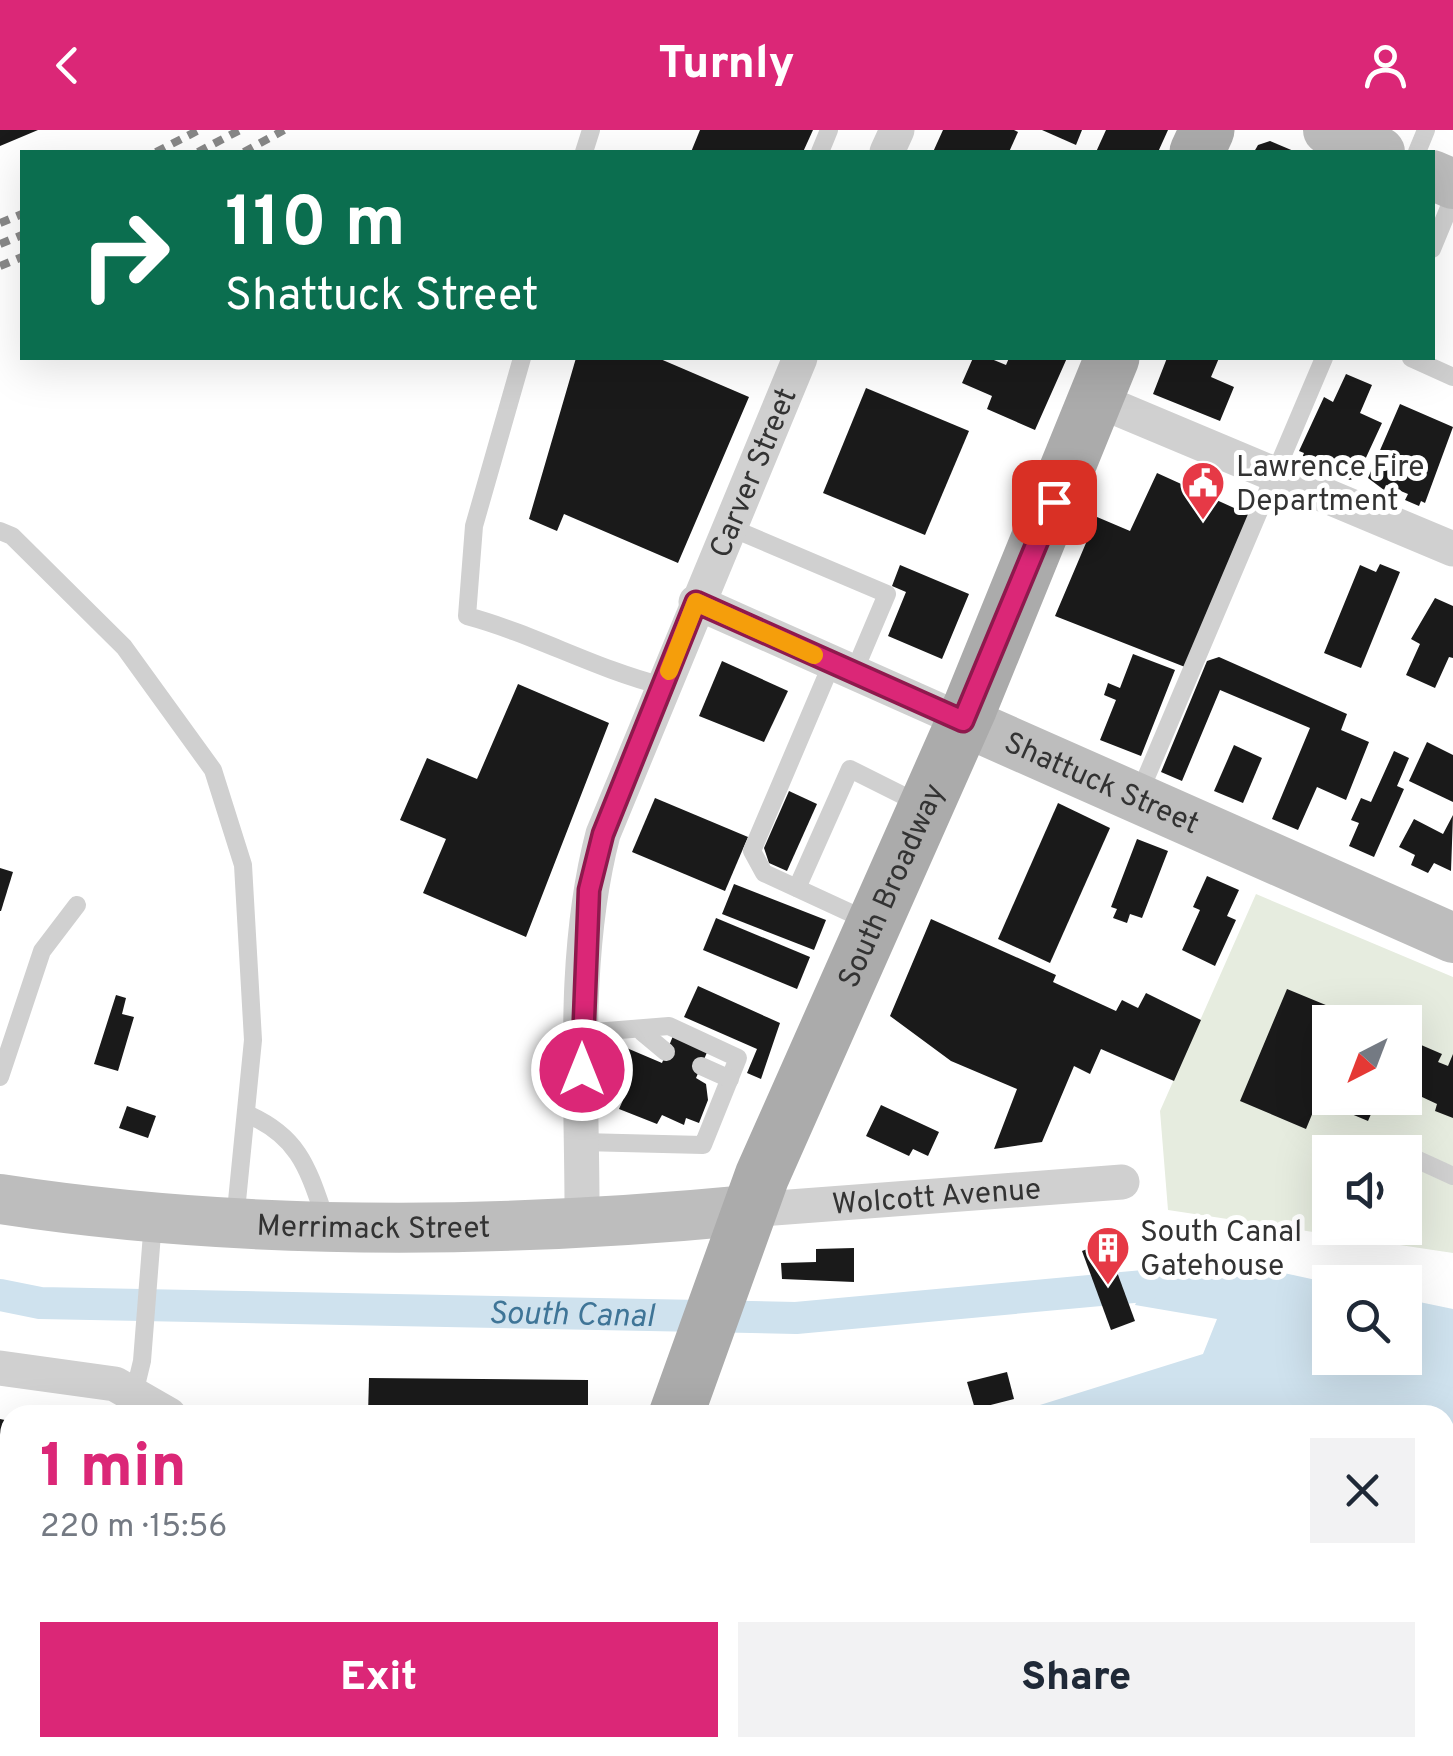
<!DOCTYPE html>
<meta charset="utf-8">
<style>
body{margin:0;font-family:Overpass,sans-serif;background:#f2f2f3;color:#1f2937;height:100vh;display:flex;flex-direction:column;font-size:38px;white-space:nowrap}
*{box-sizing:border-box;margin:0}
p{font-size:32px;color:#747a83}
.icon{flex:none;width:55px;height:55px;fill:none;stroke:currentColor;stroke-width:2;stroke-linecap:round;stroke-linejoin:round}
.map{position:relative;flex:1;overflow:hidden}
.details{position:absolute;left:0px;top:1275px;width:1455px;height:352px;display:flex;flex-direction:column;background:#fff;border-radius:30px 30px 0 0;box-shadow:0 10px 40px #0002}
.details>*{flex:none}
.banner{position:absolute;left:20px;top:20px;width:1415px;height:210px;border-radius:0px;box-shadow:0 10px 40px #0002;background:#0b6e4f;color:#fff;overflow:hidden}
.needle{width:65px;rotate:222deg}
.controls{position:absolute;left:1312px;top:875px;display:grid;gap:20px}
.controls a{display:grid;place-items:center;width:110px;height:110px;border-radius:0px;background:#fff;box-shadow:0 10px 40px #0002;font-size:50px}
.pin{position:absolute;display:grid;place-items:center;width:85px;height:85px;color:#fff;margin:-42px;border-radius:20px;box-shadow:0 5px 15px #0006}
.me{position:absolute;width:110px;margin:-55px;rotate:0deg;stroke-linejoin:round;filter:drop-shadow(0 0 8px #0008)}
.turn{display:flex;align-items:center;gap:35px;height:210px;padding:0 40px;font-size:45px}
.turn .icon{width:130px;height:130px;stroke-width:2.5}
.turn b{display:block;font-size:70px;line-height:85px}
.round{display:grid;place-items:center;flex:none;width:105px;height:105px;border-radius:0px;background:#f2f2f3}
.summary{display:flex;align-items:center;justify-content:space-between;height:170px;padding:0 40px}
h1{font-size:60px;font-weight:800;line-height:75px;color:#db2777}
.cta{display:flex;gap:20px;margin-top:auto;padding:20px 40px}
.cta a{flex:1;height:115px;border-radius:0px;background:#db2777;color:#fff;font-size:40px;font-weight:800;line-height:115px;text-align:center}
.cta a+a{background:#f2f2f3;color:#1f2937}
header{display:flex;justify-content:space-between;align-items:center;height:130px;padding:0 40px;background:#db2777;color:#fff;font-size:45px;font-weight:800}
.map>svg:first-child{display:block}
.green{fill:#e6ecdf;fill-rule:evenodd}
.water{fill:#cfe2ee}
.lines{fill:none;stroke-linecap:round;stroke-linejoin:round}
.canal{stroke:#cfe2ee;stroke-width:32}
.river{stroke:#cfe2ee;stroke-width:55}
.building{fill:#1a1a1a}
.service{stroke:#d0d0d0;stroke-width:18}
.minor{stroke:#d0d0d0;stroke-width:35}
.secondary{stroke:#bdbdbd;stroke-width:50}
.primary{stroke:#ababab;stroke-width:55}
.rail{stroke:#888;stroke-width:8;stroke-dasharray:10 8;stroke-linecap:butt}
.route-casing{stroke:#8e194d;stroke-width:25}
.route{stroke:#db2777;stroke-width:18}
.slow{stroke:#f59e0b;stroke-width:18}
.labels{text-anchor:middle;stroke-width:10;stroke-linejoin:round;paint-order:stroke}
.poi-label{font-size:30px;fill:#333;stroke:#fff;text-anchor:start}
.street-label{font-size:30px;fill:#333;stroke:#fff}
.water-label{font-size:32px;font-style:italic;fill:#3f7597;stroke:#fff}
</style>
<header><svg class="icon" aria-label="back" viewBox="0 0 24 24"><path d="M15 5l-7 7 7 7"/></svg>Turnly<svg class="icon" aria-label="person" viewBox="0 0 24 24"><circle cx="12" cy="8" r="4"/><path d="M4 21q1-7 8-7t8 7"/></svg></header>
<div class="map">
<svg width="1453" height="1626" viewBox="0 0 1453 1626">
<rect width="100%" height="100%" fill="#fff"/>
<!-- green -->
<path class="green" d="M1256,764L1453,847V1123L1168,1080L1160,981ZM1330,892H1405V968H1330ZM1330,1022H1405V1098H1330Z"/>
<!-- water -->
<path class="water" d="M1223,1130L1330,1153V1228H1405V1169L1453,1179V1626H795L833,1618H1445V1285H1008L1203,1224L1217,1189L1135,1175L1153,1136Z"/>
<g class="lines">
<!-- canal -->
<path class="canal" id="s1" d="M0,1165L40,1173L796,1188L1144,1156"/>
<!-- river -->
<path class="river" d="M733,1626L740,1618"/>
</g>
<!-- building -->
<g class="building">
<path d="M0,0H38L0,16Z"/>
<path d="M700,0H813L803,22H691Z"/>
<path d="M943,0H1014L1018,2L1009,22H933Z"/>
<path d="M1042,0H1082L1076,15Z"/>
<path d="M1106,0H1168L1158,22H1096Z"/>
<path d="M1270,11L1296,22H1254L1258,15Z"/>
<path d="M576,228H658L749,267L678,433L564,384L557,401L529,389Z"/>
<path d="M973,228H989L1006,235L1009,228H1067L1035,300L987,279L992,266L962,253Z"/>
<path d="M1167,228H1219L1211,247L1234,257L1220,291L1153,264Z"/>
<path d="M1346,244L1372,255L1360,283L1382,293L1357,347L1350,350L1340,345L1342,340L1315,328L1313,333L1302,328L1304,323L1299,321L1324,267L1333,272Z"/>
<path d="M866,258L969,301L925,405L823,363Z"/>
<path d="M1400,274L1453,297L1425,373L1421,371L1419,376L1405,370L1408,364L1386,355L1384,360L1368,348Z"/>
<path d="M1157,343L1254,387L1185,537L1055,486L1097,387L1130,401Z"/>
<path d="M1380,434L1400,442L1361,538L1324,523L1360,435L1376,442Z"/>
<path d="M900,435L969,464L942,529L888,506L906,462L892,456Z"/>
<path d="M1435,468L1453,476V528L1449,527L1435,558L1406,545L1420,514L1411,509Z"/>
<path d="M1133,524L1175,540L1141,626L1100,610L1116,570L1104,565L1108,553L1120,558Z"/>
<path d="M1219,527L1347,584L1341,600L1369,612L1346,670L1317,657L1298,700L1272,689L1310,598L1220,560L1182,651L1161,642L1207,531Z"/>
<path d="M722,531L788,561L764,612L699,586Z"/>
<path d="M518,554L609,593L526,807L423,763L446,709L400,690L427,628L477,649Z"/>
<path d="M1427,612L1453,625V672L1409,651Z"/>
<path d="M1234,615L1262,628L1243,673L1214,661Z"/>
<path d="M1394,621L1409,628L1397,656L1404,659L1374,727L1349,716L1359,693L1351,690L1361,668L1371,672Z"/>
<path d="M789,661L817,674L787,741L769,733L764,718Z"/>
<path d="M655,668L748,707L725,761L632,722Z"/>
<path d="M1058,673L1110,698L1050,833L998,809Z"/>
<path d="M1453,685L1451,741L1434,733L1428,743L1411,735L1415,725L1399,717L1414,689L1443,704Z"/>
<path d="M1137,709L1168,721L1142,788L1130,784L1127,793L1113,788L1117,779L1111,777Z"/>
<path d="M0,738L13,742L1,781H0Z"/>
<path d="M1207,746L1239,760L1227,786L1236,790L1215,836L1182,820L1200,780L1193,777Z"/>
<path d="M734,754L826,790L814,820L722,784Z"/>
<path d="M716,788L810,827L797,859L703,820Z"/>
<path d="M931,789L1056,845L1053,852L1116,881L1122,870L1138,878L1146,863L1201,890L1174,951L1101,919L1090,944L1074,936L1042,1012L994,1019L1017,959L951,931L890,886Z"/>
<path d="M698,856L780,893L761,949L747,943L757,919L684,887Z"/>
<path d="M1287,859L1367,892H1330V968H1378L1368,991L1318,970L1306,999L1240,971Z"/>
<path d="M116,865L126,868L122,884L134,887L118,941L94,934Z"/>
<path d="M673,906L708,920L696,948L706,954L708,970L699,993L686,988L684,995L662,985L657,994L619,979L623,970L613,964L622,943L613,939L622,916L662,933Z"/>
<path d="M1405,908L1442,924L1438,932L1448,936L1453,924V988L1435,981L1437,974L1422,967L1416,981L1384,968H1405Z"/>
<path d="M881,975L939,1002L928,1026L913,1019L909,1026L866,1006Z"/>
<path d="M127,976L156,986L148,1008L119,998Z"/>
<path d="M1106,1112L1135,1191L1111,1200L1082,1121Z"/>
<path d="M854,1118V1152L782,1149L781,1133L816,1132V1119Z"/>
<path d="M1007,1242L1014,1269L975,1279L967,1252Z"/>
<path d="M369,1248L588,1250V1285H368Z"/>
<path d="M0,1289L10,1291V1449L0,1447Z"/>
<path d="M0,1483L10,1486V1528L4,1548L0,1547Z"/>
</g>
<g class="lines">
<!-- service -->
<g class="service">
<path d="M584,22L591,0"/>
<path d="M820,22L829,0"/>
<path d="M1417,22L1426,0"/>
<path d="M1432,119L1453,68"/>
<path d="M522,228L474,396L467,486C534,504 595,539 663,556"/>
<path d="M1411,228L1453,247"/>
<path d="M729,397L887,464L854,542"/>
<path d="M0,401L12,406L124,517L213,640L243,735L253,910L235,1091"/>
<path d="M832,533L752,721L764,743L868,791"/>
<path d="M1139,664L1324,228"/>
<path d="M797,758L850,639L920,674"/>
<path d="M642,902L666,922"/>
<path d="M582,903L669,896L738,928L703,1015L582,1012"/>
<path d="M701,936L730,949"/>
<path d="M0,947L42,821L77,775"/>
<path d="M247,984C300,1007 308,1039 326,1091"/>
<path d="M1405,1024L1453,1046"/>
<path d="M134,1264L142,1231L153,1091"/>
</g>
<!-- minor -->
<g class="minor">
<path d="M887,22L897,0"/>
<path d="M1095,269L1453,419"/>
<path d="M696,472L963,591"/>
<path id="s2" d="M749,1080L1122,1052"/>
<path id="s3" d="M582,1096C583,966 570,831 603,704L800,228"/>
<path d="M0,1238L115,1254L169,1285"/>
</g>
<!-- secondary -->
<g class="secondary">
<path d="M1328,0L1380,22"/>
<path d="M1432,45L1453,54"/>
<path id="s4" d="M963,591L1453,808"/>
<path id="s5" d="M0,1069C247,1107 500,1104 749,1080"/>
</g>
<!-- primary -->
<g class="primary">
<path d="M1197,22L1207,0"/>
<path id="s6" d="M676,1285L762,1046L970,577L1112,228"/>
<path d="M563,1626L566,1618"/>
</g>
<!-- rail -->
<g class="rail">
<path d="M156,22L199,0"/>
<path d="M198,22L240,0"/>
<path d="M244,22L284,0"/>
<path d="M0,93L22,84"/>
<path d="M0,114L22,105"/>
<path d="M0,136L22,127"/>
</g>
</g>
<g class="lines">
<defs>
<path id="route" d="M582,940L589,760L603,704L696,472L963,591L1054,372"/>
</defs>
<!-- route casing -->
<use href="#route" class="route-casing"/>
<!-- route -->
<use href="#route" class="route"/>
<!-- slow -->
<path class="slow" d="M669,541L696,472L814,525"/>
</g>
<!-- icons -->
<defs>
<symbol id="civic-pin" viewBox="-11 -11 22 30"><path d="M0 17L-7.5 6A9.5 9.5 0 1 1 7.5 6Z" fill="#e63946" stroke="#fff"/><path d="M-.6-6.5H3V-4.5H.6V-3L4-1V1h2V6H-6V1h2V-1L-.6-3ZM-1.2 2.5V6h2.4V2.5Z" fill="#fff"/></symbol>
<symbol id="building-pin" viewBox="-11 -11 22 30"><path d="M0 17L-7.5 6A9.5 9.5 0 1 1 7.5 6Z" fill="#e63946" stroke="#fff"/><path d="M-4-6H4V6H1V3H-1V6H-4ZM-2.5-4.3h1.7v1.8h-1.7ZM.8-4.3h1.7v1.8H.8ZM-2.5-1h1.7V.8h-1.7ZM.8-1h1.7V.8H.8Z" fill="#fff"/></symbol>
</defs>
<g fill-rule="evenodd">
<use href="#civic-pin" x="1178" y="328" width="50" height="68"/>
<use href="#building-pin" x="1083" y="1093" width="50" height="68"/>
</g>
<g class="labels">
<!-- poi labels -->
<g class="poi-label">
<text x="1236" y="346">Lawrence Fire<tspan x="1236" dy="34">Department</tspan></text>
<text x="1140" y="1111">South Canal<tspan x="1140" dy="34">Gatehouse</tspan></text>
</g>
<!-- street labels -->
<g class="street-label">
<text dy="10" stroke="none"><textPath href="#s3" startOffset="785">Carver Street</textPath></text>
<text dy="10" stroke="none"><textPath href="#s4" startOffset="152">Shattuck Street</textPath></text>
<text dy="10" stroke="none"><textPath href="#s6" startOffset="572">South Broadway</textPath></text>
<text dy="10" stroke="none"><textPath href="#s2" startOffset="188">Wolcott Avenue</textPath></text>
<text dy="10" stroke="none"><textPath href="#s5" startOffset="375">Merrimack Street</textPath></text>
</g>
<!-- water labels -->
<g class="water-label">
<text dy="11" stroke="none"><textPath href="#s1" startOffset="572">South Canal</textPath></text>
</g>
</g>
</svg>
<div class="controls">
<a><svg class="needle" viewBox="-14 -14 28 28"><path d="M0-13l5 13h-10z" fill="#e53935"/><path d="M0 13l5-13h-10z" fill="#747a83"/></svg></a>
<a><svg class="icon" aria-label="sound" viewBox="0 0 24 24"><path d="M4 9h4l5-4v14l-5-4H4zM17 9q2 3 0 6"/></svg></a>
<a><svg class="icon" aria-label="search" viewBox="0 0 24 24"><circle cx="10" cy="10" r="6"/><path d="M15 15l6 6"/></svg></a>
</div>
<div class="pin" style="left:1054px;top:372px;background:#d93025"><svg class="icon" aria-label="arrive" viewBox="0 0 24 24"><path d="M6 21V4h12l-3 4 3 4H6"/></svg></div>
<svg class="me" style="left:582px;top:940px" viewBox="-20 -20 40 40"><circle r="17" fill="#db2777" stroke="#fff" stroke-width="3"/><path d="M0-11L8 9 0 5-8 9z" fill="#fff"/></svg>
<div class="banner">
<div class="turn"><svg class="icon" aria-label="right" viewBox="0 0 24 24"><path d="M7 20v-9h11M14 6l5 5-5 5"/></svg><div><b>110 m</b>Shattuck Street</div></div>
</div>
<section class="details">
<div class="summary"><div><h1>1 min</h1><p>220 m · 15:56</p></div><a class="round"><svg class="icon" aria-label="close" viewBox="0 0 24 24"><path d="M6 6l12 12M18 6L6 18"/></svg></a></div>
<div class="cta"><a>Exit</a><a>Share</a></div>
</section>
</div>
